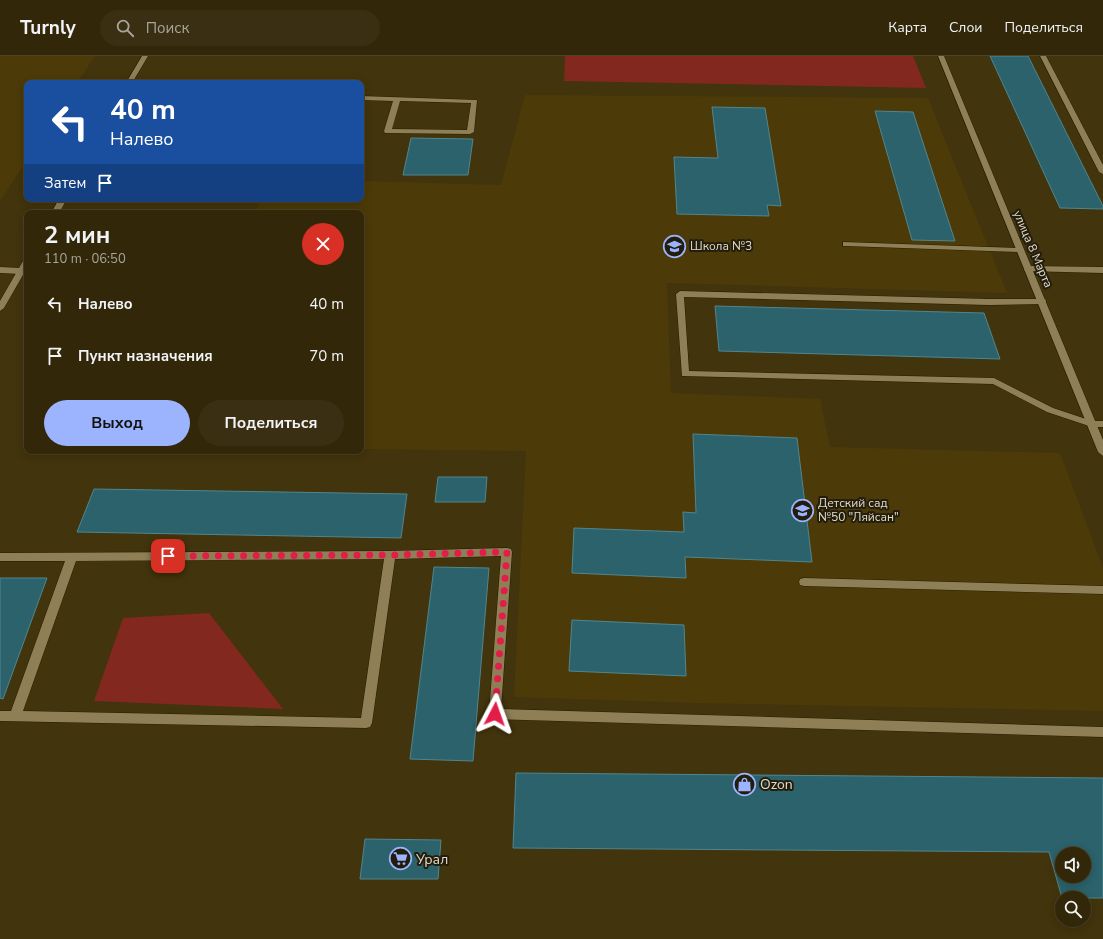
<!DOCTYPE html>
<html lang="ru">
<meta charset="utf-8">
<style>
body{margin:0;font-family:"Nunito Sans",sans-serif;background:#3a2f12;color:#f1f3f6;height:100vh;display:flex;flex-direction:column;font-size:15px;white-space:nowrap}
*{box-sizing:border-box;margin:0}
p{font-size:13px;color:#a8a59c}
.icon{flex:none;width:22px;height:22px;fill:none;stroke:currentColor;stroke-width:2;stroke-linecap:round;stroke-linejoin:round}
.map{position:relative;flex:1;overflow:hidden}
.panel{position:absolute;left:24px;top:154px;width:340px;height:244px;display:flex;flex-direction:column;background:#322709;border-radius:8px;box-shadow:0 2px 10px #0003,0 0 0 1px #4d442a}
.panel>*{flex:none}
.top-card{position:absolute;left:24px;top:24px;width:340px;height:122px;border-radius:8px;box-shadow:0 2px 10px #0003,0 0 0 1px #4d442a;background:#1a4fa0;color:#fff;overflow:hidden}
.buttons{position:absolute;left:1055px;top:791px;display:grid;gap:8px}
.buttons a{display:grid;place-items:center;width:36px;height:36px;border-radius:50%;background:#322709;box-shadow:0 2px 10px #0003,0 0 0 1px #4d442a;font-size:20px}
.pin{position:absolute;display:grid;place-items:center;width:34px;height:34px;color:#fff;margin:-17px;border-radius:8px;box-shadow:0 2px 6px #0006}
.me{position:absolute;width:44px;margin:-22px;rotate:4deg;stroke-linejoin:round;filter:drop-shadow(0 0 3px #0008)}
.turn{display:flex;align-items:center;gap:14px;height:84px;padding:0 20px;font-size:18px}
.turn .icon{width:52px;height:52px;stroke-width:2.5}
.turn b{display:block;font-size:28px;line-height:34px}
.then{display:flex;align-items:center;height:38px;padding:0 20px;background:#0003;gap:8px;font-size:15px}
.round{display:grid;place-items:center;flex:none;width:42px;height:42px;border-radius:21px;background:#3a2f12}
.summary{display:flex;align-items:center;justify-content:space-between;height:68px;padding:0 20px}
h1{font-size:24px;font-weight:700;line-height:30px}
.primary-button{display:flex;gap:8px;margin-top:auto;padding:8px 20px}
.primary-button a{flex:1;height:46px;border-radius:24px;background:#9bb4fd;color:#111;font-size:16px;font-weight:700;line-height:46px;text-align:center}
.primary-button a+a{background:#3a2f12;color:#f1f3f6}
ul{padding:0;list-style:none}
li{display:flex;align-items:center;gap:12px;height:52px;padding:0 20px}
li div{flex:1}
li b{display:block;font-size:15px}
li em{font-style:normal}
header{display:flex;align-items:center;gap:24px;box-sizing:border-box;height:56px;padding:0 20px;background:#322709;border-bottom:1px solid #4d442a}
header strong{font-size:19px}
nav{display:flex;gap:22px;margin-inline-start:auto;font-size:14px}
.search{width:280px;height:36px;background:#3a2f12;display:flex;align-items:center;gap:10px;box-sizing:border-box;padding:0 14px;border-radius:22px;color:#a8a59c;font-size:15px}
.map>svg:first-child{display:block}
.built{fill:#4c3b08}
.green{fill:#82281f}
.building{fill:#2b626b;stroke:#50868f;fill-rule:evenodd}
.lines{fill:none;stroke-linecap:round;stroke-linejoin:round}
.lane-casing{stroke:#261c00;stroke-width:1}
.secondary-casing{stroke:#261c00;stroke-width:1}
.lane{fill:#8f7f57;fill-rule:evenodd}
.secondary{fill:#8f7f57;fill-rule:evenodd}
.route{stroke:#e11d48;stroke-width:7;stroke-dasharray:0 12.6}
.labels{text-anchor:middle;stroke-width:4;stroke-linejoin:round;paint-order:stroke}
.poi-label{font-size:12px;fill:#e2dac5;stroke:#231d0d;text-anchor:start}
.street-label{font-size:12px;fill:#e2dac5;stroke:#231d0d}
.near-poi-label{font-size:14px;fill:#e2dac5;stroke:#231d0d;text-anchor:start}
</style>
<header>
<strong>Turnly</strong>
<div class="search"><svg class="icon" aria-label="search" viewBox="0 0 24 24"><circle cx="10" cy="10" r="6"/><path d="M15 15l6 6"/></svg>Поиск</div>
<nav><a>Карта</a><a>Слои</a><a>Поделиться</a></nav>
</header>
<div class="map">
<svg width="1103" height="883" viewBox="0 0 1103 883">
<rect width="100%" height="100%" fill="#42340c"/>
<!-- built -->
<g class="built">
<path d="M0,0H95L77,27H27V104L0,145Z"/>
<path d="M525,39L928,42L1007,237L667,227L671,337L820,343L830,391L1060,397L1103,512V655L696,647L514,641L526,395L361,393V157H256L260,143H361V125L501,129Z"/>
</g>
<!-- green -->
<g class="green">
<path d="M565,0H913L926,32L564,25Z"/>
<path d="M209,557L283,653L94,645L123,562Z"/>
</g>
<!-- building -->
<g class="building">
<path d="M990,0H1028L1103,150V153L1060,152Z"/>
<path d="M712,51L765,52L781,150L767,149L769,160L677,158L674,101L718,102Z"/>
<path d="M875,55L913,56L955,185L912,184Z"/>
<path d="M411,82L473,83L468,119H403Z"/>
<path d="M715,250L984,257L1000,303L719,295Z"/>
<path d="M693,378L797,382L812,506L685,501L686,522L572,517L574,472L684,476L683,456L696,457Z"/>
<path d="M438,421H487L485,446H435Z"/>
<path d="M94,433L407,438L401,482L77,476Z"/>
<path d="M434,511L489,512L473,705L410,703Z"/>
<path d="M0,522H47L3,643L0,642Z"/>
<path d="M572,564L684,569L686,620L569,615Z"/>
<path d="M516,717L1103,722V842H1062L1049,796L513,792ZM1062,798H1084V820H1062Z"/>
<path d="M365,783L441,784L438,823H360Z"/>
</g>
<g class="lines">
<defs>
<g id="lane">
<path d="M1040,0H1046L1103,109V118L1099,116Z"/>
<path d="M361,40L477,44L474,76L470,78L385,77L384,75L393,45L361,44ZM400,45L471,47L467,74L392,73Z"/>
<path d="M843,186L1020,192L1024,194L1020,196L846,190H843Z"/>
<path d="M1028,210L1103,211V217L1025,215L1024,213L1025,211Z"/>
<path d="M0,211L21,212L25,215L21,218L0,217Z"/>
<path d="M680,235L989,243H1045L1046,245L1045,247L1042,248L989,249L684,241L689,315L994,322L1053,352L1092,365H1103V371H1092L1047,356L993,328L682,320L676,238Z"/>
<path d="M507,492L511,493L512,496L501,653L1103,671V681L495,663L491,662L489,658L501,500L395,503L372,667L370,671L366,672L0,665V655H11L65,505H0V497L390,495ZM384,503L361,662L23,655L76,505Z"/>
<path d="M804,522L1103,530V538L804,530L800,529L799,526L800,523Z"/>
</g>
<g id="secondary">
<path d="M142,0H148L132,27H126Z"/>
<path d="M938,0H944L1103,384V400L1098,396Z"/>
<path d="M59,143H67L59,157H51Z"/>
<path d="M27,202V212L4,252L0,255V245L23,205Z"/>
</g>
</defs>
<!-- lane casing -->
<use href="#lane" class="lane-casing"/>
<!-- secondary casing -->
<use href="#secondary" class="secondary-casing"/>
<!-- lane -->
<use href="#lane" class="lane"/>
<!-- secondary -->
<use href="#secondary" class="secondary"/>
</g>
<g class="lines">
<!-- route -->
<path class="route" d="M168,500L390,499L507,496L495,658"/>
</g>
<!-- icons -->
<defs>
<symbol id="school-ring" viewBox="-11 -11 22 22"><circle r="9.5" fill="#231d0d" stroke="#9bb4fd" stroke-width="1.5"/><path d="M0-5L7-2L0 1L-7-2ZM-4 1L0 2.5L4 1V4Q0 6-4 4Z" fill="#9bb4fd"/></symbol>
<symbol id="shop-ring" viewBox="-11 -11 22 22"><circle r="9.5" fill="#231d0d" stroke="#9bb4fd" stroke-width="1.5"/><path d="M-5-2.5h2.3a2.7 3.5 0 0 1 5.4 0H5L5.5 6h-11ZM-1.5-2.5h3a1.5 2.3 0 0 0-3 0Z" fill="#9bb4fd"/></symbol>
<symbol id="supermarket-ring" viewBox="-11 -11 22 22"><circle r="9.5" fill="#231d0d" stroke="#9bb4fd" stroke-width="1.5"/><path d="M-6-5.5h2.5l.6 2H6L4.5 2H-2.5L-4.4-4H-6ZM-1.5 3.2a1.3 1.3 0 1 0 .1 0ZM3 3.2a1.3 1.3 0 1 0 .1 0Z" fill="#9bb4fd"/></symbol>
</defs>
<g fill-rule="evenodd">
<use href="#school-ring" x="662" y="178" width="25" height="25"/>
<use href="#school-ring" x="790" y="442" width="25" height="25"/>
<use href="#shop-ring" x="732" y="716" width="25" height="25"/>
<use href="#supermarket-ring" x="388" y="790" width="25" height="25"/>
</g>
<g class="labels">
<!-- poi labels -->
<g class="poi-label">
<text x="690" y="194">Школа №3</text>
<text x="818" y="451">Детский сад<tspan x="818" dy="14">№50 "Ляйсан"</tspan></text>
</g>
<!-- street labels -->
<g class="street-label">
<text transform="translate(1033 193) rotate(67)" y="4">улица 8 Марта</text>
</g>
<!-- near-poi labels -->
<g class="near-poi-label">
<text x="760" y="733">Ozon</text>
<text x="416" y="808">Урал</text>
</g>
</g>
</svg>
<div class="buttons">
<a><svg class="icon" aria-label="sound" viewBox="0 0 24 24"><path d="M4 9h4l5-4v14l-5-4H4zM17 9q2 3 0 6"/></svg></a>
<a><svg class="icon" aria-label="search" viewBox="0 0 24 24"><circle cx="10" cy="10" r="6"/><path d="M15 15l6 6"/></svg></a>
</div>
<div class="pin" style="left:168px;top:500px;background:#d93025"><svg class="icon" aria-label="arrive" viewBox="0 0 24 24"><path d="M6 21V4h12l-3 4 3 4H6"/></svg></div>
<svg class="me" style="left:495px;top:658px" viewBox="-20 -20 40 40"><path d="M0-17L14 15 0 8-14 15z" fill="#e11d48" stroke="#fff" stroke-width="4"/></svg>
<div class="top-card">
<div class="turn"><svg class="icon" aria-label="left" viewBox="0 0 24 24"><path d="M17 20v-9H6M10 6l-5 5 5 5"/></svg><div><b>40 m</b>Налево</div></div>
<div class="then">Затем<svg class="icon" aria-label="arrive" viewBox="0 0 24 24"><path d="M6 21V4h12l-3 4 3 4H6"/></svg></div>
</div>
<section class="panel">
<div class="summary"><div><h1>2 мин</h1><p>110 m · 06:50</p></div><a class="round" style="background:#d93025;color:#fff"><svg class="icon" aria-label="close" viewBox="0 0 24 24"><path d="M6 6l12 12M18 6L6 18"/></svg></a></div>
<ul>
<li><svg class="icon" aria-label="left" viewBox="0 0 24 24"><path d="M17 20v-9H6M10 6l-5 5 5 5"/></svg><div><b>Налево</b></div><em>40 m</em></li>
<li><svg class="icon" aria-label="arrive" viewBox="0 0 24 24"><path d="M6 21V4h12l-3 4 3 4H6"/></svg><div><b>Пункт назначения</b></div><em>70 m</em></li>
</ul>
<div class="primary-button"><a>Выход</a><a>Поделиться</a></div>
</section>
</div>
